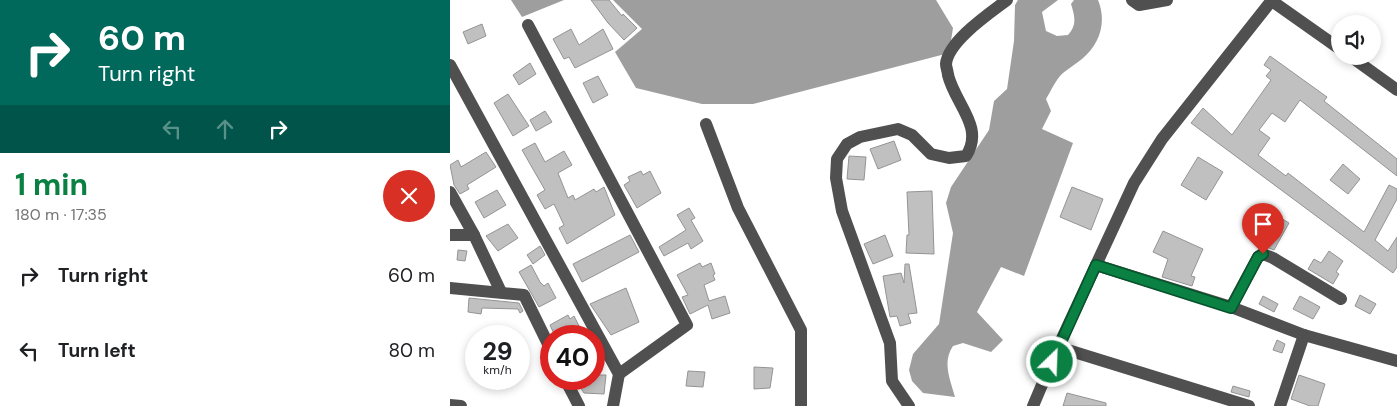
<!DOCTYPE html>
<meta charset="utf-8">
<style>
body{margin:0;font-family:"DM Sans",sans-serif;background:#f2f2f2;color:#202124;height:100vh;display:flex;flex-direction:column;font-size:19px;white-space:nowrap}
*{box-sizing:border-box;margin:0}
p{font-size:16px;color:#757577}
.icon{flex:none;width:28px;height:28px;fill:none;stroke:currentColor;stroke-width:2;stroke-linecap:round;stroke-linejoin:round}
.map{position:relative;flex:1;overflow:hidden}
.panel{display:flex;flex-direction:column;background:#fff;width:450px}
.panel>*{flex:none}
.hud{background:#00695c;color:#fff;overflow:hidden}
.controls{position:absolute;left:881px;top:15px;display:grid;gap:10px}
.controls a{display:grid;place-items:center;width:50px;height:50px;border-radius:50%;background:#fff;box-shadow:0 2px 8px #0003;font-size:25px}
.speed{position:absolute;left:15px;top:325px;display:flex;gap:10px;font-size:25px;font-weight:700;text-align:center}
.speed>*{display:grid;place-content:center;width:65px;height:65px;border-radius:50%;background:#fff;box-shadow:0 2px 8px #0003;line-height:1}
.speed small{font-size:12px;font-weight:400}
.speed .limit{border:8px solid #d22;background:#fff;color:#111}
.pin{position:absolute;display:grid;place-items:center;width:42px;height:42px;color:#fff;margin:-51px -21px;border-radius:50% 50% 50% 0;rotate:-45deg;box-shadow:0 0 5px #0007}
.pin .icon{rotate:45deg}
.me{position:absolute;width:55px;margin:-28px;rotate:24deg;stroke-linejoin:round;filter:drop-shadow(0 0 4px #0008)}
.turn{display:flex;align-items:center;gap:18px;height:105px;padding:0 15px;font-size:22px}
.turn .icon{width:65px;height:65px;stroke-width:2.5}
.turn b{display:block;font-size:35px;line-height:42px}
.lanes{display:flex;align-items:center;height:48px;padding:0 15px;background:#0003;justify-content:center;gap:25px;direction:ltr}
.lanes .off{opacity:.35}
.round{display:grid;place-items:center;flex:none;width:52px;height:52px;border-radius:26px;background:#f2f2f2}
.head{display:flex;align-items:center;justify-content:space-between;height:85px;padding:0 15px}
h1{font-size:30px;font-weight:700;line-height:38px;color:#0b8043}
ul{padding:0;list-style:none}
li{display:flex;align-items:center;gap:15px;height:75px;padding:0 15px}
li div{flex:1}
li b{display:block;font-size:19px}
li em{font-style:normal}
main{display:flex;flex:1;min-height:0}
.map>svg:first-child{display:block}
.water{fill:#9e9e9e}
.building{fill:#c0c0c0;stroke:#949494}
.lines{fill:none;stroke-linecap:round;stroke-linejoin:round}
.minor{stroke:#505050;stroke-width:12}
.route-casing{stroke:#07532c;stroke-width:12}
.route{stroke:#0b8043;stroke-width:9}
</style>
<main>
<section class="panel">
<div class="hud">
<div class="turn"><svg class="icon" aria-label="right" viewBox="0 0 24 24"><path d="M7 20v-9h11M14 6l5 5-5 5"/></svg><div><b>60 m</b>Turn right</div></div>
<div class="lanes"><svg class="icon off" aria-label="left" viewBox="0 0 24 24"><path d="M17 20v-9H6M10 6l-5 5 5 5"/></svg><svg class="icon off" aria-label="ahead" viewBox="0 0 24 24"><path d="M12 20V5M6 11l6-6 6 6"/></svg><svg class="icon" aria-label="right" viewBox="0 0 24 24"><path d="M7 20v-9h11M14 6l5 5-5 5"/></svg></div>
</div>
<div class="head"><div><h1>1 min</h1><p>180 m · 17:35</p></div><a class="round" style="background:#d93025;color:#fff"><svg class="icon" aria-label="close" viewBox="0 0 24 24"><path d="M6 6l12 12M18 6L6 18"/></svg></a></div>
<ul>
<li><svg class="icon" aria-label="right" viewBox="0 0 24 24"><path d="M7 20v-9h11M14 6l5 5-5 5"/></svg><div><b>Turn right</b></div><em>60 m</em></li>
<li><svg class="icon" aria-label="left" viewBox="0 0 24 24"><path d="M17 20v-9H6M10 6l-5 5 5 5"/></svg><div><b>Turn left</b></div><em>80 m</em></li>
</ul>
</section>
<div class="map">
<svg width="947" height="406" viewBox="0 0 947 406">
<rect width="100%" height="100%" fill="#fff"/>
<!-- water -->
<g class="water">
<path d="M61,0H114L72,17Z"/>
<path d="M163,0H486L503,28L499,53L303,104H252L186,88L165,52L192,29Z"/>
<path d="M568,0H608L592,12L596,31L607,36L618,35C627,25 625,17 621,4L624,0H648C657,22 650,44 632,59C626,64 619,68 613,73C606,79 601,91 596,99L601,111L592,129L623,143L574,276L551,267L527,312L553,340L541,352L513,343L503,346C492,362 500,379 505,397L473,393L462,381L459,370L463,354L489,324L503,233L496,203L501,187L539,130L544,101L557,89L564,41L565,5Z"/>
</g>
<!-- building -->
<g class="building">
<path d="M141,0H159L172,16L173,14L187,28L174,40L158,23Z"/>
<path d="M32,24L36,36L18,44L13,32Z"/>
<path d="M121,29L129,45L153,29L163,49L125,68L119,57L114,59L103,39Z"/>
<path d="M820,56L877,97L874,101L947,159V176L850,100L835,122L822,113L809,130L820,138L808,155L836,176L838,173L914,232L939,185L947,189V199L925,240L938,251L947,237V267L943,273L741,123L753,108L782,135L821,80L816,76L821,70L814,65Z"/>
<path d="M80,63L86,74L69,85L63,75Z"/>
<path d="M148,76L158,95L143,103L133,83Z"/>
<path d="M58,94L79,126L63,136L44,103Z"/>
<path d="M95,111L102,122L86,131L80,120Z"/>
<path d="M444,141L451,160L428,169L420,149Z"/>
<path d="M85,143L95,162L114,151L122,165L108,173L118,198L123,195L125,200L144,189L146,192L154,187L165,215L117,244L109,228L114,225L104,204L95,209L87,195L95,190L72,150Z"/>
<path d="M36,152L46,167L17,185L19,189L10,194L4,185L0,165L8,160L11,167Z"/>
<path d="M399,156L416,157L414,180L397,179Z"/>
<path d="M748,157L773,172L756,200L731,185Z"/>
<path d="M893,164L910,179L898,194L880,180Z"/>
<path d="M191,171L193,175L200,171L211,193L187,208L174,185L180,181L178,177Z"/>
<path d="M622,187L653,199L641,230L610,217Z"/>
<path d="M47,190L56,205L34,218L25,202Z"/>
<path d="M482,191L484,254L456,253L457,235H459L457,192Z"/>
<path d="M239,208L245,218L241,220L253,241L241,249L238,243L214,256L209,247L236,230L227,215Z"/>
<path d="M824,214L839,223L824,250L811,245L820,226L817,224Z"/>
<path d="M58,224L68,238L48,251L36,236Z"/>
<path d="M713,231L753,249L741,276L745,277L742,286L712,277L718,259L703,252Z"/>
<path d="M180,235L189,252L132,282L123,264Z"/>
<path d="M435,235L443,256L423,264L414,244Z"/>
<path d="M90,246L95,255L83,264L77,255Z"/>
<path d="M8,250L17,251L15,261L7,260Z"/>
<path d="M879,251L893,261L886,272L889,274L883,284L858,269L864,259L871,263Z"/>
<path d="M250,263L252,267L261,263L265,274L263,275L265,280L254,285L259,301L275,296L280,313L262,319L258,305L240,314L232,297L238,295L227,275Z"/>
<path d="M455,264H459L467,313L458,314L461,323L450,326L447,316L440,317L433,276L451,273L454,283Z"/>
<path d="M81,265L90,282L94,286L98,283L106,298L89,307L69,272Z"/>
<path d="M176,288L189,322L161,335L140,304Z"/>
<path d="M910,295L926,304L920,314L905,306Z"/>
<path d="M813,296L828,304L824,312L809,304Z"/>
<path d="M850,296L870,307L863,319L843,309Z"/>
<path d="M19,298L69,303L73,311L70,313L68,309L32,308L31,314L18,312Z"/>
<path d="M118,315L120,319L124,316L129,326L125,328L127,331L118,336H105L100,325Z"/>
<path d="M827,340L835,344L832,353L823,350Z"/>
<path d="M304,367L323,368L320,388L304,389Z"/>
<path d="M238,371L255,372L253,387L236,386Z"/>
<path d="M144,375H156L154,394L134,393L128,384L131,379H144Z"/>
<path d="M849,375L875,384L868,406H860L841,399Z"/>
<path d="M783,386L800,391L799,397L781,392Z"/>
<path d="M617,393L656,403V406H613Z"/>
</g>
<g class="lines">
<!-- minor -->
<g class="minor">
<path d="M682,0L689,5L717,0"/>
<path d="M822,1L890,49"/>
<path d="M78,25L237,325L169,374"/>
<path d="M900,56L947,90"/>
<path d="M0,65L169,374L163,406"/>
<path d="M256,124L288,208L351,330V406"/>
<path d="M0,192L24,235L51,292"/>
<path d="M0,235H24"/>
<path d="M646,265L781,307L854,335L947,361"/>
<path d="M0,288L74,295L101,350"/>
<path d="M781,307L808,257L813,254L823,258L891,299"/>
<path d="M608,347L799,406"/>
<path d="M115,379L129,406"/>
<path d="M0,405L11,406"/>
<path d="M459,406L442,381L440,343L392,211L386,178L387,159L397,144L410,137L448,129L462,135L481,154L499,158L516,156C535,127 505,104 498,75C498,72 496,67 496,64C498,41 540,13 557,0"/>
<path d="M583,406L608,347L684,183L712,139L822,0"/>
<path d="M830,406L854,335"/>
</g>
</g>
<g class="lines">
<defs>
<path id="route" d="M602,362L646,265L781,308L808,257L813,254"/>
</defs>
<!-- route casing -->
<use href="#route" class="route-casing"/>
<!-- route -->
<use href="#route" class="route"/>
</g>
</svg>
<div class="controls">
<a><svg class="icon" aria-label="sound" viewBox="0 0 24 24"><path d="M4 9h4l5-4v14l-5-4H4zM17 9q2 3 0 6"/></svg></a>
</div>
<div class="speed"><div>29<small>km/h</small></div><div class="limit">40</div></div>
<div class="pin" style="left:813px;top:254px;background:#d93025"><svg class="icon" aria-label="arrive" viewBox="0 0 24 24"><path d="M6 21V4h12l-3 4 3 4H6"/></svg></div>
<svg class="me" style="left:602px;top:362px" viewBox="-20 -20 40 40"><circle r="17" fill="#0b8043" stroke="#fff" stroke-width="3"/><path d="M0-11L8 9 0 5-8 9z" fill="#fff"/></svg>
</div>
</main>
